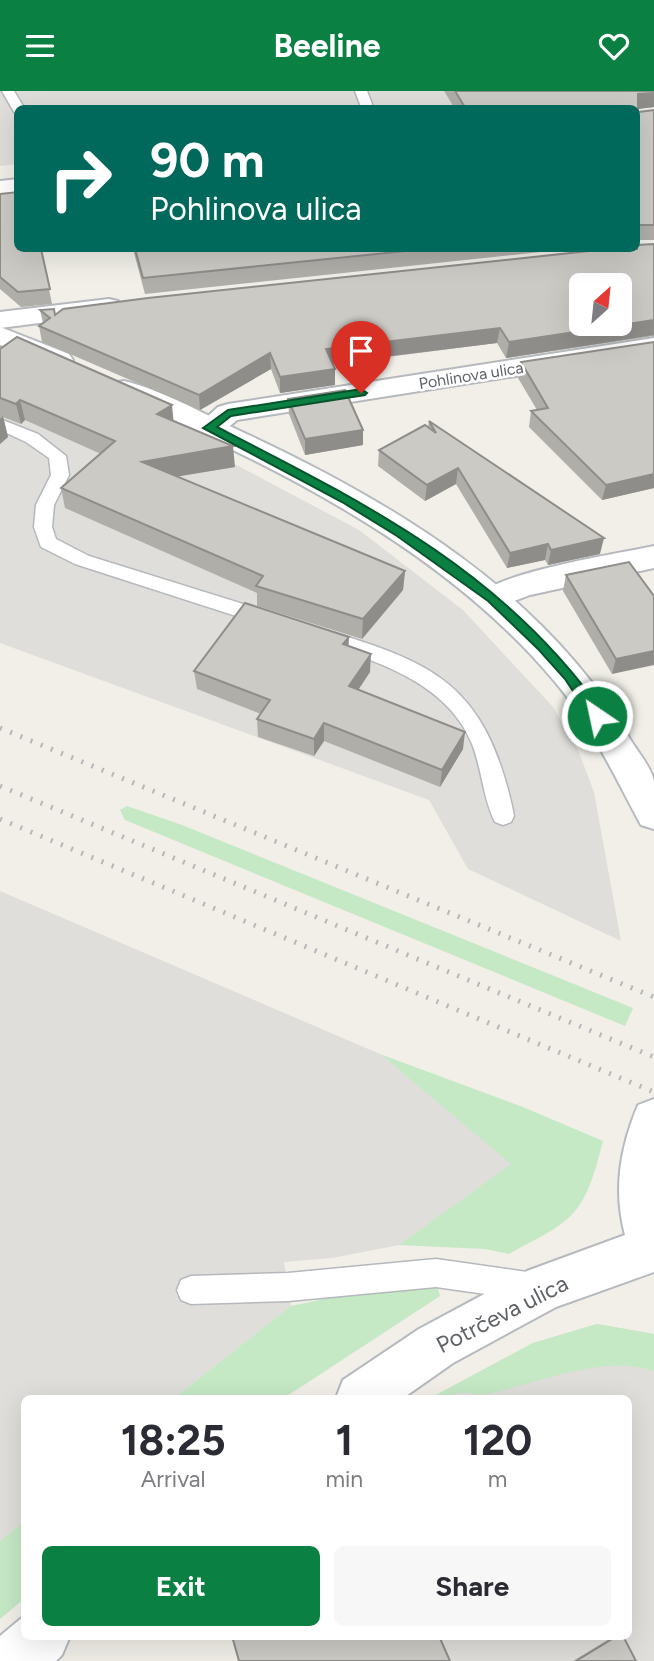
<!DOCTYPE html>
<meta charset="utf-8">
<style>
body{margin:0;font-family:Figtree,sans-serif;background:#f7f7f7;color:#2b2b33;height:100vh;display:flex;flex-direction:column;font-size:26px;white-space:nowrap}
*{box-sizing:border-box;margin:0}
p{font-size:23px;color:#7c7c81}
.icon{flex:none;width:38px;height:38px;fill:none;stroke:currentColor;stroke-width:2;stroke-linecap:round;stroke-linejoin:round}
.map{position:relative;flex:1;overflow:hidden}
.details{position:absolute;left:21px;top:1304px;width:611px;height:245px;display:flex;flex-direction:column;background:#fff;border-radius:10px;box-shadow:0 7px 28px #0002}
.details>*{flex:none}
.hud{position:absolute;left:14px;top:14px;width:626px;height:147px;border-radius:10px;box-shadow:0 7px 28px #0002;background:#00695c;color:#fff;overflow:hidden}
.needle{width:46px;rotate:27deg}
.fabs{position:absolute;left:569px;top:182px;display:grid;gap:14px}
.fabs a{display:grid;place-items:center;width:63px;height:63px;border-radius:10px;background:#fff;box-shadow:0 7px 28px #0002;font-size:35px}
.pin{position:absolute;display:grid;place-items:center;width:60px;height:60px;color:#fff;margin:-72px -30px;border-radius:50% 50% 50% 0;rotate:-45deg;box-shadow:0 0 7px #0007}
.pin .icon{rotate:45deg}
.me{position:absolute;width:77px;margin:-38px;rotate:326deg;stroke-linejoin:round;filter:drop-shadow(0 0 5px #0008)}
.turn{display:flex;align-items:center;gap:24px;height:147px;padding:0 21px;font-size:32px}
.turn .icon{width:91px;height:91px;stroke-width:2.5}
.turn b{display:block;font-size:49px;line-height:60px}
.eta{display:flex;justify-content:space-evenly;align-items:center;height:119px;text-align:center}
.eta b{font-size:42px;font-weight:700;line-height:49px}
.button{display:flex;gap:14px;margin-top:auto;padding:14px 21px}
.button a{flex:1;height:80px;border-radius:10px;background:#0b8043;color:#fff;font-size:28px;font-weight:700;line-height:80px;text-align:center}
.button a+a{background:#f7f7f7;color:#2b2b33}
header{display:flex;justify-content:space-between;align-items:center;height:91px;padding:0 21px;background:#0b8043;color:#fff;font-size:32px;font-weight:700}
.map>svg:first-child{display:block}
.industrial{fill:#e0deda}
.green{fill:#c5e8c5}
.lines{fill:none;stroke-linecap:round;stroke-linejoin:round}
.lane-casing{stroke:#b5b8bc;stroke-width:3}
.street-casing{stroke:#b5b8bc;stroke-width:4}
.secondary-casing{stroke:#b6babf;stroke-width:4}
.lane{fill:#fff;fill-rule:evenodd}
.street{fill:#fff;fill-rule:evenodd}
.secondary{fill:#fff;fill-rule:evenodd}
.rail{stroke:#b6b7b8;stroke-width:5;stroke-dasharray:2 9;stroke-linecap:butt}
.wall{fill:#afaea9}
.shaded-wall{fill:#8f8d8a}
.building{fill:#cccac5;stroke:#8f8d8a;stroke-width:2;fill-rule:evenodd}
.route{fill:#0b8043;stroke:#07532c;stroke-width:2}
.labels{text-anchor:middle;stroke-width:5;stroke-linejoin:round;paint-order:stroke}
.far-street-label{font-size:16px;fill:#5f6368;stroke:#fff}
.near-street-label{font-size:23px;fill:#5f6368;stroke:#fff}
</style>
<header><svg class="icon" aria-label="menu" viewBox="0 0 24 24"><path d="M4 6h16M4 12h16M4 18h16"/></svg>Beeline<svg class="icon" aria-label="heart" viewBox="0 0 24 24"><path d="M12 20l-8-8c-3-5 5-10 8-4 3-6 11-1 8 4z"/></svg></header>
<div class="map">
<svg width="654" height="1570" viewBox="0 0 654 1570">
<rect width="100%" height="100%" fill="#f1efe8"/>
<!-- industrial -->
<g class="industrial">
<path d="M0,0H654L545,18H18L17,73L0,75Z"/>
<path d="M0,263L214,362L359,439L463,519L553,616L578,659L594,701L621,850L468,778L429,709L0,552Z"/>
<path d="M0,800L380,963L512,1073L399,1154L332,1167L284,1171L291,1215L174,1307H24V1430L0,1450Z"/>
<path d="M597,1233L654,1243V1570H241L234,1545H628V1307H435L436,1304L533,1252Z"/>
</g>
<!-- green -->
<g class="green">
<path d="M127,715L182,734L633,917L625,935L125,729L120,719Z"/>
<path d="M380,963L523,1016L603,1050C596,1076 588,1112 566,1129C550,1143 527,1152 509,1163L485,1158L399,1154L511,1073Z"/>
<path d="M408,1197L438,1198L440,1205L284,1307H174L291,1215L353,1202Z"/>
<path d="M597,1233L654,1243V1280C604,1263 538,1292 488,1303C479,1305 470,1301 461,1302C452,1302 445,1307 435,1307L436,1304L533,1252Z"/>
<path d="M24,1430V1508L0,1528V1450Z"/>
</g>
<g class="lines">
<defs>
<g id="lane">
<path d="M2,0H14L25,18H18V21H14Z"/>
<path d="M355,0H367L372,13L371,16H361Z"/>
<path d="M0,328L38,343L66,365L69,384L54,414L52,436L56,448L89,465L275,523L278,528L275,533H261L75,473L41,456L34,436L36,414L51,384L49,367L26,351L0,339Z"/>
<path d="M321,538C434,571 484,593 512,715L514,725L511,731L503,734L495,731C483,708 482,678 472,653C447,590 373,569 314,550L311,545L314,540Z"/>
<path d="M436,1168L534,1182L544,1186L548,1196L544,1206L534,1210L436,1196L288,1210L191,1213L181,1209L177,1199L181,1189L191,1185L288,1182Z"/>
</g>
<g id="street">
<path d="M18,88V102L0,104V90Z"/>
<path d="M109,208L118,210L122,216L118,222L0,237V221Z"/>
<path d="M654,247V263L237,329C224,340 216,348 199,343L195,337L218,316L228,313Z"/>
<path d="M654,455V477L530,504L493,518L482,515L477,507C491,482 621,462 654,455Z"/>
</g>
<g id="secondary">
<path d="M0,236L69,263L73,269L69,275L59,277L0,254Z"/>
<path d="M124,290C162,299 200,321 236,338C388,408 544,500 630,648C638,661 651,676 654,690C654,704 654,723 654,738L641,734C615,686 591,634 556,592C442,455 274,375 114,304L110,298L114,292Z"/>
<path d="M654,1008V1181L556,1216L453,1272L403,1307H336L343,1289L419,1238L527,1180L625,1144C613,1099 620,1057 638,1014Z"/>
<path d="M24,1525V1545H70L62,1564L56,1570H0V1545Z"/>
</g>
</defs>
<!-- lane casing -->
<use href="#lane" class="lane-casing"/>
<!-- street casing -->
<use href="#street" class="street-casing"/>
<!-- secondary casing -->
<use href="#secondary" class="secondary-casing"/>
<!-- lane -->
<use href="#lane" class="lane"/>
<!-- street -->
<use href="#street" class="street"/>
<!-- secondary -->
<use href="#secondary" class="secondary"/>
<!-- rail -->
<g class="rail">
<path d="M0,637L654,906"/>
<path d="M0,695L654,966"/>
<path d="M0,728L654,1001"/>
</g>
</g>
<!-- wall -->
<g class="wall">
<path d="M444,0H654V16L638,18V21L654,19V149H637V18H455Z"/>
<path d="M0,103L41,158L52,213L21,216L0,198Z"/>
<path d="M654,153V245L506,267L497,252L332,273L335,278V294L280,302L271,278L200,319L42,251L39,235L43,232L40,219L55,224Z"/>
<path d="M133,158H570L145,203Z"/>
<path d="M654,251V397L602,409L529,336L531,320L537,319L518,287L521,271Z"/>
<path d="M0,258L173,330L235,376L177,385L405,480L403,499L362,548L257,515V502L65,417L61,397L101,363L25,329L21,333L3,326L8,346L0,353Z"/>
<path d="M288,308L363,339V354L305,364L289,323Z"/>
<path d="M429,330L600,463L548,474L545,469L507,477L456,393L425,410L378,375L379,359L428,336Z"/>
<path d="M566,484L654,505L612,583L563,500Z"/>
<path d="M349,555L370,581L358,598L463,658L440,696L324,650L314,665L258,646L257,628L261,623L197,598L194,580Z"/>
<path d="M614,1545H623L636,1570H573Z"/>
</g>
<!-- shaded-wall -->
<g class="shaded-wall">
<path d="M654,2V16L637,18L638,3Z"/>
<path d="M654,229V244L506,267L509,251Z"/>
<path d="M500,237L497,252L326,273V258Z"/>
<path d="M270,262L271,278L200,319L199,304Z"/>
<path d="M335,278V294L280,302V286Z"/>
<path d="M20,309L25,329L21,333L16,313Z"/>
<path d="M172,314L174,335L157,323Z"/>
<path d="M3,325L8,346L0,353V328Z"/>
<path d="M363,339V354L305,364V348Z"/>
<path d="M233,355L235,376L145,391L142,371Z"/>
<path d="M458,377L456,393L425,410L427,394Z"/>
<path d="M654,383V397L602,409L606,394Z"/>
<path d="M604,447L600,463L548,474L551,459Z"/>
<path d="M548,453L545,469L507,477L510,462Z"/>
<path d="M405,480L403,499L362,548L363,528Z"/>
<path d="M349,546L348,564L343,553Z"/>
<path d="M654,560V574L612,583L616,568Z"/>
<path d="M371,563L370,581L349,613V595Z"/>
<path d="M324,632V650L314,665V648Z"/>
<path d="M465,641L463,658L440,696L442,679Z"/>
</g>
<!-- building -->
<g class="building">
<path d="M455,0H654V2L638,3V21L654,19V134H640L637,140V18H466Z"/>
<path d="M18,101V158H41L50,198L18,201L0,186V103Z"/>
<path d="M654,153V229L509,251L500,237L326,258L335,278L280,286L270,262L199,304L39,235L50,227L40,219L54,218L55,224L63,218L148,207L608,158H637V154ZM581,194H620V233H581Z"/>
<path d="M135,158H425L143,187Z"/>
<path d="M17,246L172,314L157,323L233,355L142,371L405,480L363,528L256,495L263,485L61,397L115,350L20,309L16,313L0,307V258Z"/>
<path d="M654,251V383L606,394L531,320L548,317L521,271Z"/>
<path d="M345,299L363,339L305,348L288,308Z"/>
<path d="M429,330L604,447L551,459L548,453L510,462L458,377L427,394L379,359L425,334L436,342Z"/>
<path d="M629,471L654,505V560L616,568L566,484Z"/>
<path d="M245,512L349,546L343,553L371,563L349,595L465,641L442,679L324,632L314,648L257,628L270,609L194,580Z"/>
<path d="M232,1545H439L450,1570H239Z"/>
<path d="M617,1545H623L636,1570H576Z"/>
</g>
<!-- route -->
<path class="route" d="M361,298L367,302L365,304L231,325L217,336C365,412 505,481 603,622L605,625L603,629H592L565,588L539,559L488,510L397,445L342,411L203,337L228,319Z"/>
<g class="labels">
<!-- far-street labels -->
<g class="far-street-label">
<text transform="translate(471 284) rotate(-9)" y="6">Pohlinova ulica</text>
</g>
<!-- near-street labels -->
<g class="near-street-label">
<text transform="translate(502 1223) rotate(-27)" y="8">Potrčeva ulica</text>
</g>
</g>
</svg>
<div class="fabs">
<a><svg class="needle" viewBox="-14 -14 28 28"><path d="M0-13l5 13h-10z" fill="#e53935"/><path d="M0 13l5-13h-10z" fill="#7c7c81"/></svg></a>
</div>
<div class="pin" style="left:361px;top:302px;background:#d93025"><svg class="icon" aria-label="arrive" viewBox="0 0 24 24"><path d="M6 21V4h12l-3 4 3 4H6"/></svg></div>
<svg class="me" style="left:597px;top:625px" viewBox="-20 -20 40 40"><circle r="17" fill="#0b8043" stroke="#fff" stroke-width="3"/><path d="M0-11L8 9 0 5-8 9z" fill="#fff"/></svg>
<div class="hud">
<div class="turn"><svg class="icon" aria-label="right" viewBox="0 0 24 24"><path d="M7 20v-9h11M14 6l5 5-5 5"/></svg><div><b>90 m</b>Pohlinova ulica</div></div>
</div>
<section class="details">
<div class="eta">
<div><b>18:25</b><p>Arrival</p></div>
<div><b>1</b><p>min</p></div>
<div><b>120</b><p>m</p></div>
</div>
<div class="button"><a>Exit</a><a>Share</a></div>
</section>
</div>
